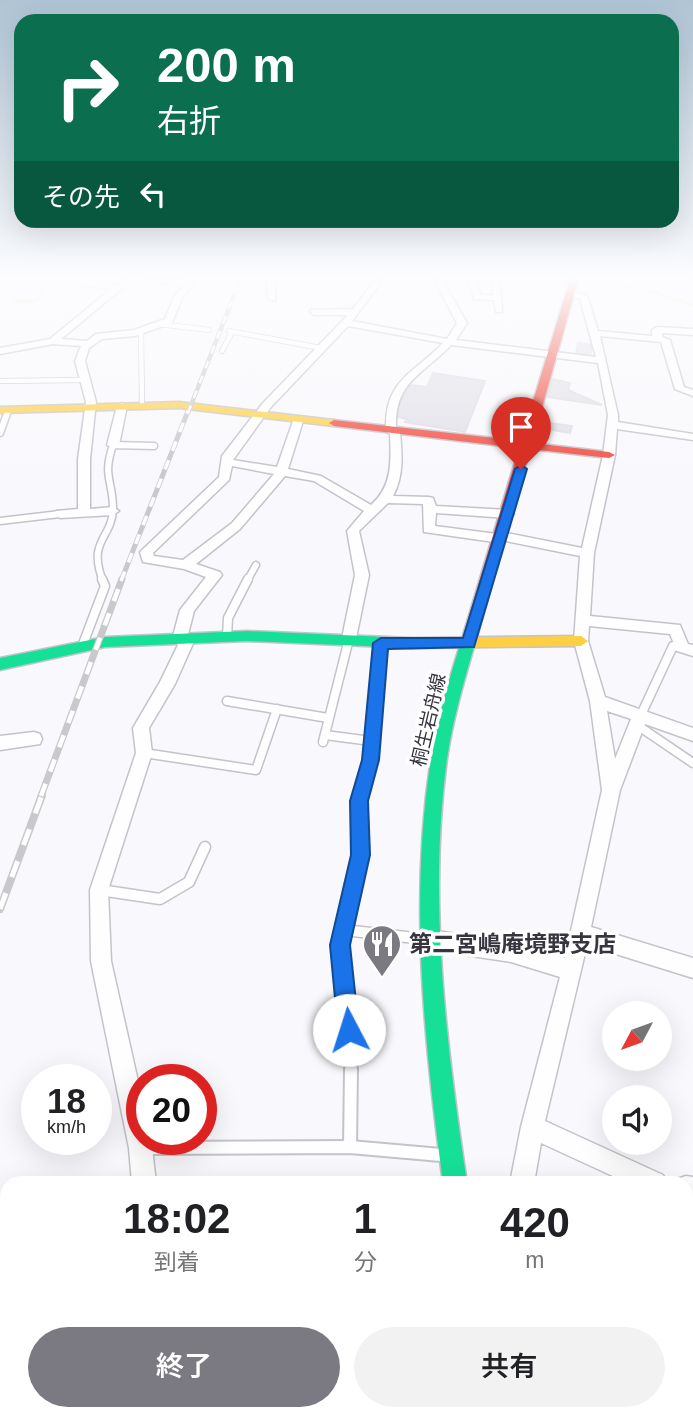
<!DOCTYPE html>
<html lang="ja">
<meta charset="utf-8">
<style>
body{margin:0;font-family:Helvetica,"Noto Sans JP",sans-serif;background:#f2f2f2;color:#202124;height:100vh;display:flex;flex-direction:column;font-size:26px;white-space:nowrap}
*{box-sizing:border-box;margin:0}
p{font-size:23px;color:#757577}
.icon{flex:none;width:38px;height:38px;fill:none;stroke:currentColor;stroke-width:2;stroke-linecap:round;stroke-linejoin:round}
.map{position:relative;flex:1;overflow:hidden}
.sheet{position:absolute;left:0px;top:1176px;width:693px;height:245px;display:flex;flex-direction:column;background:#fff;border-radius:21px 21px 0 0;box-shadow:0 7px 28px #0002}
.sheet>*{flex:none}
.hud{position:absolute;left:14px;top:14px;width:665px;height:214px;border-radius:21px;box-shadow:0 7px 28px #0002;background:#0b6e4f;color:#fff;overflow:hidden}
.needle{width:46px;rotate:229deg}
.controls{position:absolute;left:602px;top:1001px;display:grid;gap:14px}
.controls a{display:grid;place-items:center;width:70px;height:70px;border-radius:50%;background:#fff;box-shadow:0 7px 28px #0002;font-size:35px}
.speed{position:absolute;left:21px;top:1064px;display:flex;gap:14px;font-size:35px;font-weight:700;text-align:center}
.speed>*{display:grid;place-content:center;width:91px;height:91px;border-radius:50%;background:#fff;box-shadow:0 7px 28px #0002;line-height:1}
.speed small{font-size:18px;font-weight:400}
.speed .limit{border:10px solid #d22;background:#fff;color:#111}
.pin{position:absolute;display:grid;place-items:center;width:60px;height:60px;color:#fff;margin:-72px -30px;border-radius:50% 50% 50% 0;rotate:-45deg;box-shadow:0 0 7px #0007}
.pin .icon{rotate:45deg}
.me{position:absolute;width:77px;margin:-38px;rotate:355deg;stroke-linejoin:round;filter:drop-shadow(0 0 5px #0008)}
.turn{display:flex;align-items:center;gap:24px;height:147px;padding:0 28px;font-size:32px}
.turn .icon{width:91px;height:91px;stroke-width:2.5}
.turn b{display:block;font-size:49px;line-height:60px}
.then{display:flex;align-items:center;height:66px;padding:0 28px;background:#0003;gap:14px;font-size:26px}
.eta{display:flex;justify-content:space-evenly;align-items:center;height:119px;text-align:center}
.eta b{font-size:42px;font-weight:600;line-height:49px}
.primary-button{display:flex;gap:14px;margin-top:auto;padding:14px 28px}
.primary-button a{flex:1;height:80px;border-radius:42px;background:#7b7a82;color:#fff;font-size:28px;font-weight:600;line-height:80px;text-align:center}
.primary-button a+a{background:#f2f2f2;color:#202124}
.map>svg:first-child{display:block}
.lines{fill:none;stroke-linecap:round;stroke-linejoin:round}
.stream{stroke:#fadcb9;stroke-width:2.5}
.building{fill:#e1e0e7;stroke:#dddce3;stroke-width:2}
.lane-far4-casing{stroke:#c4c3ca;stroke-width:6}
.lane-far3-casing{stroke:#c4c3ca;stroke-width:9}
.lane-far2-casing{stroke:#c4c3ca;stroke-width:11}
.lane-far1-casing{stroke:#c4c3ca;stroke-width:13}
.lane-casing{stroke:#c4c3ca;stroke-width:16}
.street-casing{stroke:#c4c3ca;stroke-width:3}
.fast-casing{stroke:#c4c3ca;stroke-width:3}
.slow-casing{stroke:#c4c3ca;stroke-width:3}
.jam-casing{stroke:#c4c3ca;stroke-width:3}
.lane-far4{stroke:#fefeff;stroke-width:4.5}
.lane-far3{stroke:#fefeff;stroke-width:6}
.lane-far2{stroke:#fefeff;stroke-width:8}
.lane-far1{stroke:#fefeff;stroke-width:10}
.lane{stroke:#fefeff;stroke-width:12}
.street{fill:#fefeff;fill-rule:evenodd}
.fast{fill:#16e098;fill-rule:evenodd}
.slow{fill:#ffcf43;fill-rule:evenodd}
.jam{fill:#f24e42;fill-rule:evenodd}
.rail-far3-casing{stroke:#c9c8cb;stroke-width:4.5}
.rail-far2-casing{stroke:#c9c8cb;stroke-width:5}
.rail-far1-casing{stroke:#c9c8cb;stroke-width:7}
.rail-casing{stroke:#c9c8cb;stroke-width:8}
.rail-far3{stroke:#fff;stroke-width:2.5;stroke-dasharray:8;stroke-linecap:butt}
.rail-far2{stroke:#fff;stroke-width:3.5;stroke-dasharray:10;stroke-linecap:butt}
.rail-far1{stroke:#fff;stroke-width:4.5;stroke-dasharray:13;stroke-linecap:butt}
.rail{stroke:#fff;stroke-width:5;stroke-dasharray:17;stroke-linecap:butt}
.route{fill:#1a73e8;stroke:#114b97;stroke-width:2}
.labels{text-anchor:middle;stroke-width:7;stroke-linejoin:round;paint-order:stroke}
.street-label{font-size:19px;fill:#373640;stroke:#fff}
.near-poi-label{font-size:23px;font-weight:bold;fill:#373640;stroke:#fff;text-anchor:start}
</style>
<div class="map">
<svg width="693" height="1421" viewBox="0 0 693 1421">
<rect width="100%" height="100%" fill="#f9f8fc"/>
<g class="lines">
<!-- stream -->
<g class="stream">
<path d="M593,280L651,291L693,305"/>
<path d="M14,301H36L49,280"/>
</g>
</g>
<!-- building -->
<g class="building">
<path d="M578,343L592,345L590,356L576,354Z"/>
<path d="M433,373L485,381L465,432L405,422L407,419L394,416L410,385L427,387Z"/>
<path d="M552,379L570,383L568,390L602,405L547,397Z"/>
<path d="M549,423L572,426L570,433L547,429Z"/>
</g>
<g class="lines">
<defs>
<g id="lane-far4">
<path d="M159,324L209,330"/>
<path d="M141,331L142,405"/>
<path d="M229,331L321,348"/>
<path d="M222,351L232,332"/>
<path d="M0,381L84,380"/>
<path d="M7,413L8,410"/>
</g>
<g id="lane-far3">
<path d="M0,433L8,411"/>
<path d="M0,521L60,514"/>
<path d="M103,581C87,540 112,539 113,509C113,480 102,477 113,445L154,446"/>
<path d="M247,581L256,565"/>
</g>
<g id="lane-far2">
<path d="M227,637L228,618L248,579"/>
<path d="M83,644L105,586L102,579"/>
<path d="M227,701L328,718"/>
<path d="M640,717L673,646L682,647"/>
<path d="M637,725L693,763"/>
<path d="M325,735L371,741"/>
<path d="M323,742L348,643"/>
<path d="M144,753L256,770L277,709"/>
<path d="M360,796L370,760L381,643"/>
</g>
<g id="lane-far1">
<path d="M100,890L160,899L189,882L205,847"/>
<path d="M344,930L424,939"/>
<path d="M351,1071L340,945L360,854L361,795"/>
</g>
<g id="lane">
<path d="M350,1147L351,1069"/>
<path d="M143,1148L350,1147L441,1155"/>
<path d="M686,1272L692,1328"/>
<path d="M398,1421L400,1414"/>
</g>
<g id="street">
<path d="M83,280L117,285L123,280H132L61,339L87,341L96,334L134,330L165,319L174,297L184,285L150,282L146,280H182L194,283L182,298L172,323L135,336L102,339L89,348L85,361L96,402L90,459V509L113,507L119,511L113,515L60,518L54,514L56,511L78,509V459L86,402L75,361L81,346L53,344L0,354V348L50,339L111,289L82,285Z"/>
<path d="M267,280H275V301L268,299Z"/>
<path d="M375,280H383L352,321L447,339L457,323L434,280H442L467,323L456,340L596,357L580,299L567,295V291L587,295L598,331L652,336V330L657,327L693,329V335L662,333V337L670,340L684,387L693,390V396L675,389L661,342L600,336L618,415V422L693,434V440L617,429L615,455L594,553L590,616L680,625L688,644L693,645V656L677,651L670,634L589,626L588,641L605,697L693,728V741L645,724L620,790L591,927L693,958V978L587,945L545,1121L663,1175L667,1183H628L541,1143L534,1183H510L521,1127L560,977L511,962L430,950L423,947L420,940L423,933L430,930L511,942L565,958L602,790L590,701L574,641L580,556L506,541L501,543L424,532L423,504L388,503L359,531L369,575L355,643L348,648L341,643L355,575L347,531L364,511L314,481L285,476L240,529L196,564L220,572L222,575L194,611L188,634L195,639L175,684L149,728L152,753L108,890L111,961L142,1099V1139H151L156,1183H132L129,1148L91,961L90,890L136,753L133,728L160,682L178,645L172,640L180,610L206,577L184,569L143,562L140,552L219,477L222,456L263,403L348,315H314L310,312L311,310L353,309ZM348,326L443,343C412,375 384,380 386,431L390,434C391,460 393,486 371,505L321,476L288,469L303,421L302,419L293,421L277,467L233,460L271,407ZM451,345L598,363L608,415L603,455L582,548L502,532L497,534L435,526L436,513L508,518L514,514L508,510L436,506L433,498L429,497L393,496C404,476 402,454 400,432L396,429C394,381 423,375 451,345ZM232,466L274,474L232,523L183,560L154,556L153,553L229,480ZM607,711L631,719L615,759Z"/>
<path d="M468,280H476L481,295H493L492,280H500L502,312H496L494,300L474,299Z"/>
<path d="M122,403L127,406L119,445L113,448L107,445L117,406Z"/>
<path d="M34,732L40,734L42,739L40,744L0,750V736Z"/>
<path d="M686,1176L693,1177V1201L686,1200V1183H676L677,1179Z"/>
<path d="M18,1414H49L46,1421H15Z"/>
<path d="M121,1414H149L151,1421H123Z"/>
</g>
<g id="fast">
<path d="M475,614L482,619C469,665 454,711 447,759C428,900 446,1043 467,1183H443C424,1042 409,899 431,758C438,711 454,665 468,619Z"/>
<path d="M247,631L411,638L418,643L411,648L247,641L105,647L0,670V658L105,637Z"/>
<rect x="474" y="1414" width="28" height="7"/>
</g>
<g id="slow">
<path d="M179,402L334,420L339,423L334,426L179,408L0,413V407Z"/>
<path d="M581,636L588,641L581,646L411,648L404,643L411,638Z"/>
</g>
<path id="jam" d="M570,280H578L532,443L609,452L615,455L609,458L530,449L482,619L475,624L468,619L519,448L334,426L329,423L334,420L521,441Z"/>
</defs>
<!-- lane-far4 casing -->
<use href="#lane-far4" class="lane-far4-casing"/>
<!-- lane-far3 casing -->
<use href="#lane-far3" class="lane-far3-casing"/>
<!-- lane-far2 casing -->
<use href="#lane-far2" class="lane-far2-casing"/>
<!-- lane-far1 casing -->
<use href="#lane-far1" class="lane-far1-casing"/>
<!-- lane casing -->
<use href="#lane" class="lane-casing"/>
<!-- street casing -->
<use href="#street" class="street-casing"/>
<!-- fast casing -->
<use href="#fast" class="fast-casing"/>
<!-- slow casing -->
<use href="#slow" class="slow-casing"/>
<!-- jam casing -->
<use href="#jam" class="jam-casing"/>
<!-- lane-far4 -->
<use href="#lane-far4" class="lane-far4"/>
<!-- lane-far3 -->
<use href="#lane-far3" class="lane-far3"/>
<!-- lane-far2 -->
<use href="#lane-far2" class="lane-far2"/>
<!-- lane-far1 -->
<use href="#lane-far1" class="lane-far1"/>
<!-- lane -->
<use href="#lane" class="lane"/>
<!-- street -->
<use href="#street" class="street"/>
<!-- fast -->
<use href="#fast" class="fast"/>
<!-- slow -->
<use href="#slow" class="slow"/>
<!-- jam -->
<use href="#jam" class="jam"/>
<defs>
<path id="rail-far3" d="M188,413L240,280"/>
<path id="rail-far2" d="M121,581L188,411"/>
<path id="rail-far1" d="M41,796L122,579"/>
<path id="rail" d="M0,909L42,795"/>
</defs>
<!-- rail-far3 casing -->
<use href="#rail-far3" class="rail-far3-casing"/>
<!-- rail-far2 casing -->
<use href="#rail-far2" class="rail-far2-casing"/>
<!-- rail-far1 casing -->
<use href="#rail-far1" class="rail-far1-casing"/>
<!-- rail casing -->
<use href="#rail" class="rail-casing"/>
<!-- rail-far3 -->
<use href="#rail-far3" class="rail-far3"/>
<!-- rail-far2 -->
<use href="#rail-far2" class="rail-far2"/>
<!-- rail-far1 -->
<use href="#rail-far1" class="rail-far1"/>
<!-- rail -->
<use href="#rail" class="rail"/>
</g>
<!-- sky -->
<linearGradient id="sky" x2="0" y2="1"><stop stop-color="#afc4d5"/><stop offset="0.58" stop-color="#fcfcfe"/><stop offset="1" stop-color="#fcfcfe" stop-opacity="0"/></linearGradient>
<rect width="693" height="479" fill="url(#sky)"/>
<!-- route -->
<path class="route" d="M521,465L527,469L474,647L388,649L379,760L368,801L370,855L350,945L359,1030L356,1038L349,1041L341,1038L338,1030L330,945L351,855L350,801L362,760L373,643L381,638H463L515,469Z"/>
<!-- icons -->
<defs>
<symbol id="restaurant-pin" viewBox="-11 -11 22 30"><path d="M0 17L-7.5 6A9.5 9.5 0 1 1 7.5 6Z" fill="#7b7a82" stroke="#fff"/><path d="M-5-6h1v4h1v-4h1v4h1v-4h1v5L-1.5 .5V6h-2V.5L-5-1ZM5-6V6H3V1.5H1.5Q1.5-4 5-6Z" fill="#fff"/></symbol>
</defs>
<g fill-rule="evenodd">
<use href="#restaurant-pin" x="360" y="922" width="44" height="60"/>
</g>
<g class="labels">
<!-- street labels -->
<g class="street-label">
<text transform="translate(428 720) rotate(-77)" y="7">桐生岩舟線</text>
</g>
<!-- near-poi labels -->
<g class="near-poi-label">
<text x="409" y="952">第二宮嶋庵境野支店</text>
</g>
</g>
</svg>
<div class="controls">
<a><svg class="needle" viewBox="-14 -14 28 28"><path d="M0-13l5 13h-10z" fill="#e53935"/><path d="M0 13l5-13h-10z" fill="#757577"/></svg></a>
<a><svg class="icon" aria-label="sound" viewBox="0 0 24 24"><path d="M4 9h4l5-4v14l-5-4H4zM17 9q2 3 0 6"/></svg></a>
</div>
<div class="speed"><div>18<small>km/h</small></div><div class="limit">20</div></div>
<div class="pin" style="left:521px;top:469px;background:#d93025"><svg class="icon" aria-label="arrive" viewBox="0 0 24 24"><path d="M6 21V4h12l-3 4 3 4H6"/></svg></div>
<svg class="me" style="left:349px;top:1030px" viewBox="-20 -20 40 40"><circle r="19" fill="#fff"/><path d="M0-13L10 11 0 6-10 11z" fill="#1a73e8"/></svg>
<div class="hud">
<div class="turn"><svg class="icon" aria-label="right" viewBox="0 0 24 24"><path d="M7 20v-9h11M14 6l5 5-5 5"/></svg><div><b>200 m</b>右折</div></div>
<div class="then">その先<svg class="icon" aria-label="left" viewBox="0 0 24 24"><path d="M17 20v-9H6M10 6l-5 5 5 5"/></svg></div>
</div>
<section class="sheet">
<div class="eta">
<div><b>18:02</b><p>到着</p></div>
<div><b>1</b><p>分</p></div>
<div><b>420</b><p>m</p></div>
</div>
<div class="primary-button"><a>終了</a><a>共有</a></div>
</section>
</div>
